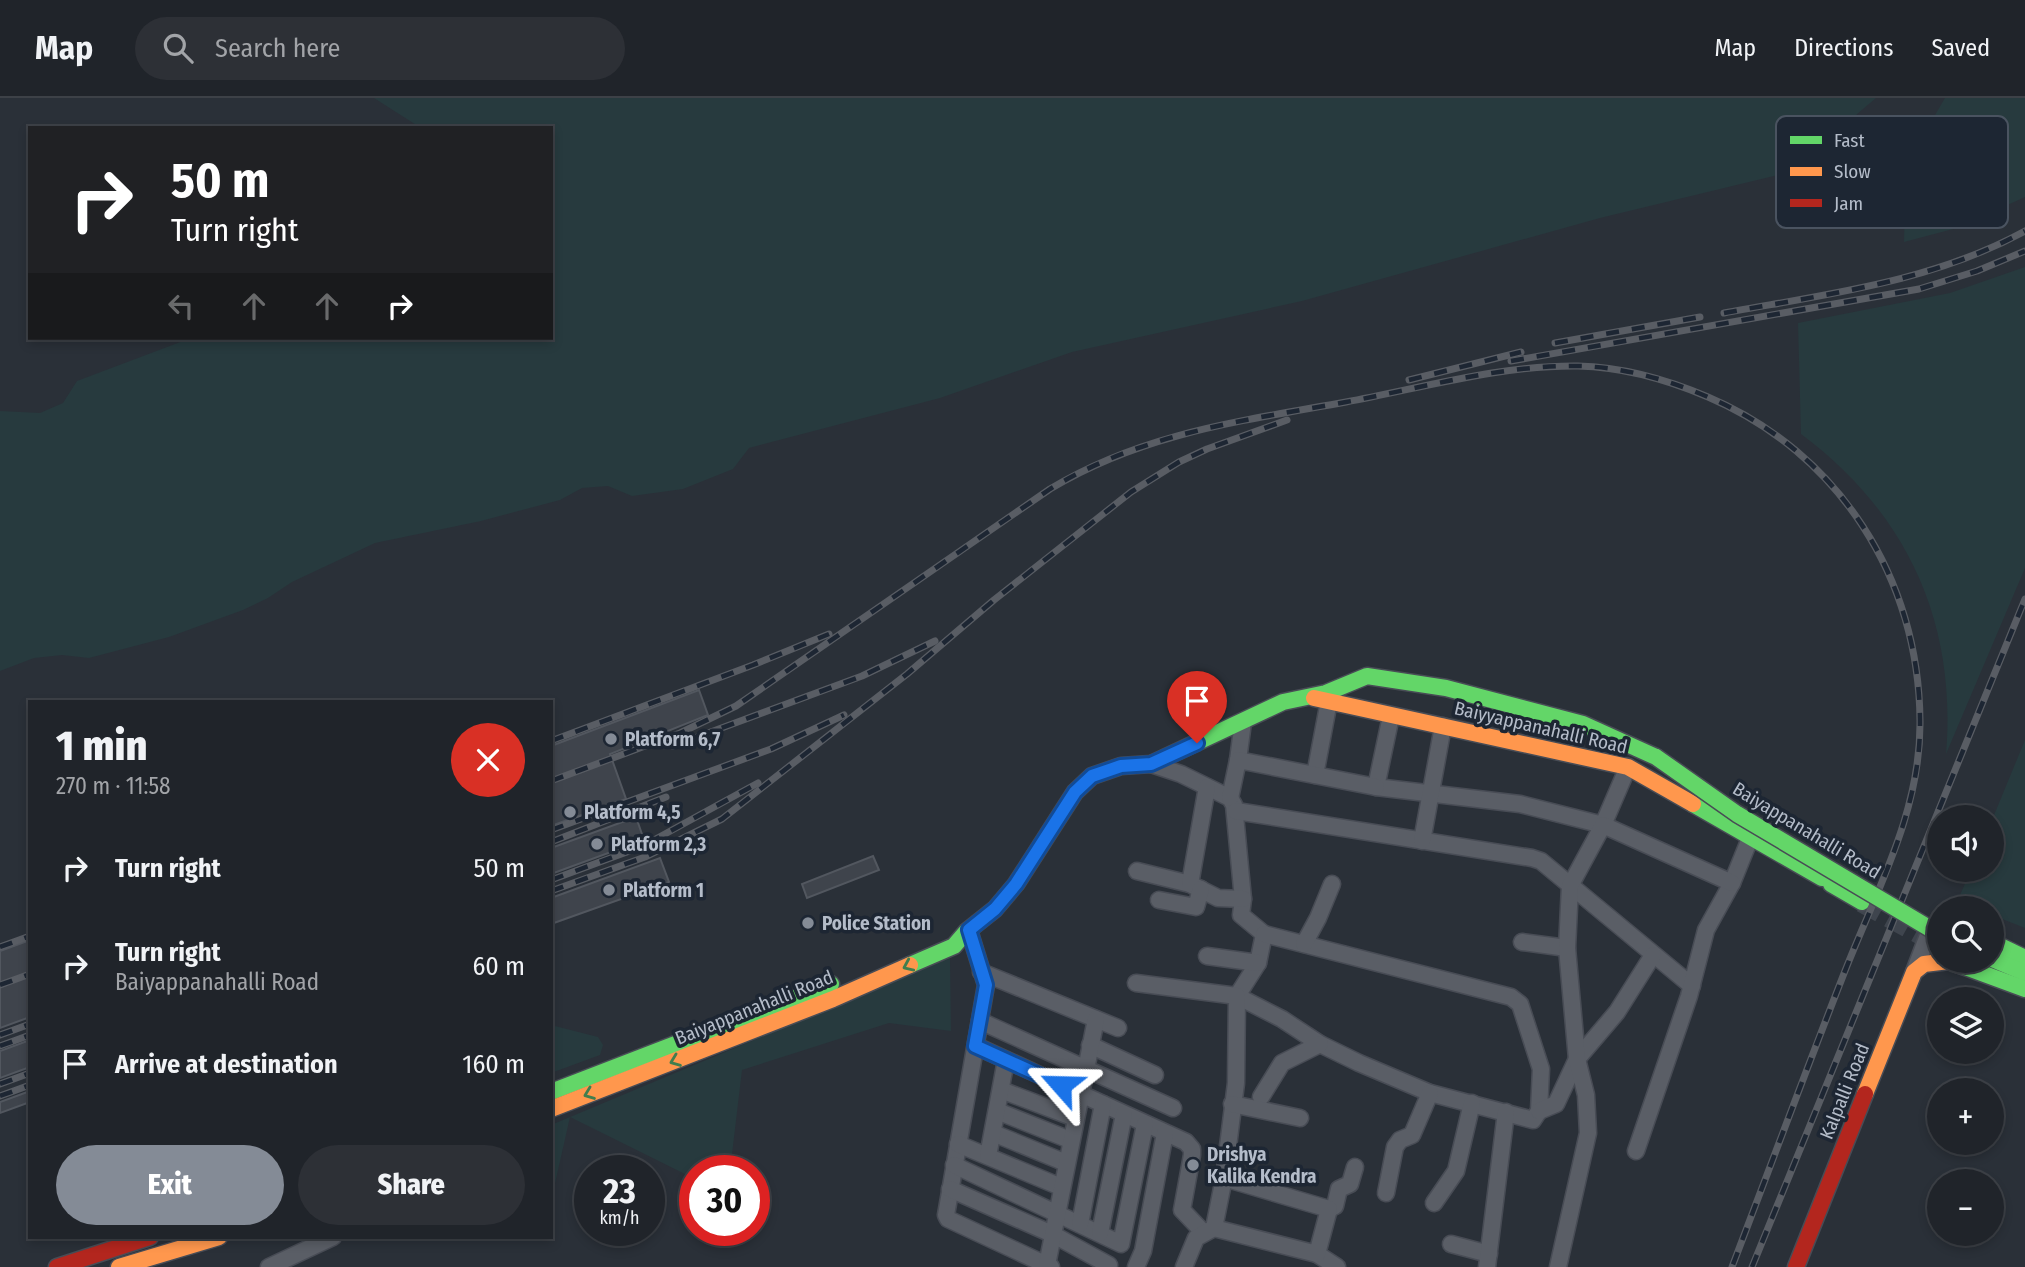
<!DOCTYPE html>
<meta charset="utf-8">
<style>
body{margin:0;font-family:"Fira Sans Condensed",sans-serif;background:#2d3036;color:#f1f3f6;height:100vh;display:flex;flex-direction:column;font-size:26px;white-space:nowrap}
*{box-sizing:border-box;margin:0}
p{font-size:23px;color:#a2a4a8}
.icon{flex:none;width:38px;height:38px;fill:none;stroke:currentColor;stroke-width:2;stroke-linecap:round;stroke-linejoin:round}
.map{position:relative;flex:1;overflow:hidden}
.side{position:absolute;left:28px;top:602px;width:525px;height:539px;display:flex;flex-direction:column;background:#20242a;border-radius:0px;box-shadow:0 4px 10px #0003,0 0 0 2px #3d4147}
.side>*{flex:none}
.top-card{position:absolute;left:28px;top:28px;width:525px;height:214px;border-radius:0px;box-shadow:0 4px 10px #0003,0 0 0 2px #3d4147;background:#202124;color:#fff;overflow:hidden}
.buttons{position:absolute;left:1927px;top:707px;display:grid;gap:14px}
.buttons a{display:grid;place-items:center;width:77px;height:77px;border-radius:50%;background:#20242a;box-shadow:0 4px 10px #0003,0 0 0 2px #3d4147;font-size:35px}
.speed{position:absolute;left:574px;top:1057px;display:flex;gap:14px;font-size:35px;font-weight:700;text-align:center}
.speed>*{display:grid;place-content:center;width:91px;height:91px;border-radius:50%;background:#20242a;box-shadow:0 4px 10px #0003,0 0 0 2px #3d4147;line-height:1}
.speed small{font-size:18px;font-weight:400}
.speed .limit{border:10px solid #d22;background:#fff;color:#111}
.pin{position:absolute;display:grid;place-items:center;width:60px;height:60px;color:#fff;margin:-72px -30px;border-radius:50% 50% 50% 0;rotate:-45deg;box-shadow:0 0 7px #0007}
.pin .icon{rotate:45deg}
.me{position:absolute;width:77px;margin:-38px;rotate:295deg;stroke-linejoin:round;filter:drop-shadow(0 0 5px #0008)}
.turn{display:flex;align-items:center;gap:24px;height:147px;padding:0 28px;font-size:32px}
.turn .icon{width:91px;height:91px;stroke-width:2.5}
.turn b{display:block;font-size:49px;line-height:60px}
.lanes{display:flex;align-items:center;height:66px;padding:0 28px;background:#0003;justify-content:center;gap:35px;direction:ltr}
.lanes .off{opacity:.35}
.round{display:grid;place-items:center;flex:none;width:74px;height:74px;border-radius:37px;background:#2d3036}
.summary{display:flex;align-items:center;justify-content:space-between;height:119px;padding:0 28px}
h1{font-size:42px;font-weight:800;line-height:52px}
.button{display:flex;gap:14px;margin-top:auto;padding:14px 28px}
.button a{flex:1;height:80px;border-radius:42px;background:#848b96;color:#fff;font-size:28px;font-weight:800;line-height:80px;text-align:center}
.button a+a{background:#2d3036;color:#f1f3f6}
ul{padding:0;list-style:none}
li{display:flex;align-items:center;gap:21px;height:98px;padding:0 28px}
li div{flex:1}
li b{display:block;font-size:26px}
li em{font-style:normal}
header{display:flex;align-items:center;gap:42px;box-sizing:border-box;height:98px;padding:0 35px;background:#20242a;border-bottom:2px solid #3d4147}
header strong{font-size:33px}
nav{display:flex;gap:38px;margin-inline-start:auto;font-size:24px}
.search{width:490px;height:63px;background:#2d3036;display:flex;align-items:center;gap:18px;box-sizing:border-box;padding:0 24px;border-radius:38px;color:#a2a4a8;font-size:26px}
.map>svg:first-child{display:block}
.green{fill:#273a3e}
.building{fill:#3f444c;stroke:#52575f;stroke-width:2}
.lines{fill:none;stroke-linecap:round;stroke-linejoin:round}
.secondary-tunnel{stroke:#3f454e;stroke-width:21;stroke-dasharray:21 10;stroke-linecap:butt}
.street-casing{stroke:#484c55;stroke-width:19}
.fast-casing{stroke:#484c55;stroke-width:19}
.slow-casing{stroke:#484c55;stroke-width:19}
.jam-casing{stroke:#484c55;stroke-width:19}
.street{stroke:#5a5e66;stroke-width:16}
.fast{stroke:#63d668;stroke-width:16}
.slow{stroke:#ff974d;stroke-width:16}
.jam{stroke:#b3261e;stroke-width:16}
.rail-casing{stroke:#595d64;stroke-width:7}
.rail{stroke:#1d2633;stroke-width:4.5;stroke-dasharray:13;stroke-linecap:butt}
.fast-bridge-casing{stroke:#484c55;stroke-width:19;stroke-linecap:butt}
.fast-bridge{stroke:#63d668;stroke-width:16}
.oneway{stroke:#407e4e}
.route-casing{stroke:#114b97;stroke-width:18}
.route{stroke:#1a73e8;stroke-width:12}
.poi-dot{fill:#848b96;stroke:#1d2633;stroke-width:2.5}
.labels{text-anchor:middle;stroke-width:7;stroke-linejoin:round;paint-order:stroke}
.street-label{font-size:19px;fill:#b4bcc9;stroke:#1d2633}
.poi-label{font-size:19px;font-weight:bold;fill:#b4bcc9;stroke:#1d2633;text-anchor:start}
.key{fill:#1d2633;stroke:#4a5360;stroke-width:2}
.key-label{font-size:19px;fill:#b4bcc9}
</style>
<header>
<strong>Map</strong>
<div class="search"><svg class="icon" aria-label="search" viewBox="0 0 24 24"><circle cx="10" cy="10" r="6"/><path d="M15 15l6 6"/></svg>Search here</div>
<nav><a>Map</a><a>Directions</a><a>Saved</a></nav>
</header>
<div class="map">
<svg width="2025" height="1169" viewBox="0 0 2025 1169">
<rect width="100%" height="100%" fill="#2a3038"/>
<!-- green -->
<g class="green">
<path d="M374,0H1876L1856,17L1836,63L1600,120L1302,203L1072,254L940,300L749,350L733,371L683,391L632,398L608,388L582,390L560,402L481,423L375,445L292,484L268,500L243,512L169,539L89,560L62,557L34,560L0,573V313L40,315L63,305L77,283L191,240H551V30H421Z"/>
<path d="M1945,0H2025V99L1957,130L1904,144L1906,67Z"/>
<path d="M2025,169V470L1946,656C1957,524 1907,415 1801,336L1798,225L1950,195Z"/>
<path d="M2025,642V830L1992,817V810H1974L1957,804L1971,772H1992V722Z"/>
<path d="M950,860L951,933L889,925L742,972L730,1073H695V1081L570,1019L551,1103V1027Z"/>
<path d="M551,927L598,939L603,947L600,957L551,975Z"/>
</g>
<!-- building -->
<g class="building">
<path d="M699,592L708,617L610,656L626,701L551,728V648Z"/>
<path d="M636,719L644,742L551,776V750Z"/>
<path d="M873,758L879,772L807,800L802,786Z"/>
<path d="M660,760L669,784L551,826V800Z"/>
<path d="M30,842V919L0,930V853Z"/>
<path d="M30,942V969L0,980V953Z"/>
<path d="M30,993V1004L0,1015V1004Z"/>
</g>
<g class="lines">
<!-- secondary-tunnel -->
<path class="secondary-tunnel" d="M1862,804L1931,842"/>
<defs>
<g id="street">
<path d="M1391,618L1376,689L1520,706L1603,727L1628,669"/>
<path d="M1238,662L1243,624"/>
<path d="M1151,666L1181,676L1230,700L1234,707L1243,801L1241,817L1264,836L1258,865L1237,898L1282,921L1320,946L1359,965L1430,995L1533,1022L1539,1013"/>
<path d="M1315,677L1329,603"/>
<path d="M1230,700L1238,662L1376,689"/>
<path d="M1236,713L1532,760L1541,763L1692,888"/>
<path d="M1422,743L1443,628"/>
<path d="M1137,773L1190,786L1218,800L1243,801"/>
<path d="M1190,786L1207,689"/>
<path d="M1159,802L1196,809L1201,791"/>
<path d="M969,832L986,887L946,1117L948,1121L1051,1169"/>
<path d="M1264,836L1511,899L1520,906L1541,971L1539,1013"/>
<path d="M1522,844L1567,850"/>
<path d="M1304,846L1318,820L1332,786"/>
<path d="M1207,858L1258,865"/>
<path d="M981,874L1118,930"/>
<path d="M1914,874L1930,832"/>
<path d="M1136,885L1237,898L1236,985L1224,1080"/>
<path d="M980,923L1173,1010"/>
<path d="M1090,947L1155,977"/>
<path d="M976,948L1186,1044L1192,1051V1057L1182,1112L1203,1134"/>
<path d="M1001,992L1075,1020"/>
<path d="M1261,999L1282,965L1320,946"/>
<path d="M1232,1006L1300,1020"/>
<path d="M997,1013L1070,1042"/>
<path d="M1539,1013L1556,1006L1577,961L1617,914L1653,857"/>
<path d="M993,1035L1066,1065"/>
<path d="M958,1046L1061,1089"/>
<path d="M1636,1053L1689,898L1706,832L1732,785L1751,738"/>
<path d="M988,1058L1006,962"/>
<path d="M954,1067L1121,1146L1145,1026"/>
<path d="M950,1091L1052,1136L1109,1167"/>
<path d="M1386,1095L1395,1049L1400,1042L1412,1037L1430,995"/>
<path d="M1434,1105L1456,1073L1472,1005"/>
<path d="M1329,1111L1335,1108L1339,1091L1350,1086L1355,1069"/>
<path d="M1080,1126L1103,1006"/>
<path d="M1100,1135L1124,1016"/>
<path d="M1451,1146L1489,1156"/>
<path d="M1317,1156L1337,1169"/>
<path d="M1047,1167L1096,921"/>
<path d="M269,1169L333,1139"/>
<path d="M1136,1169L1143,1153L1165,1035"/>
<path d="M1184,1169L1196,1140L1214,1130L1317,1156L1329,1111L1224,1080L1214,1130"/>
<path d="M1487,1169L1506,1014"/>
<path d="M1558,1169L1588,1035L1586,997L1577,961L1567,850L1570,788L1603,727L1732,785"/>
</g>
<g id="fast">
<path d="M1693,706L1822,780"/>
<path d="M1831,786L1862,804"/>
<path d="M1992,844L2025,860"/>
<path d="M1992,861L2025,875"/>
<path d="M1949,863L2025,891"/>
<path d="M910,867L954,848L966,834L995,811L1016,786L1075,694L1092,678L1121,668L1151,666L1283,604L1326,595L1367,578L1446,590L1583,626L1656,659"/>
<path d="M551,994L831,886"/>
</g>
<g id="slow">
<path d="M1314,600L1628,669L1693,706"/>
<path d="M1865,996L1914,874L1924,866L1949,863"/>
<path d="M551,1011L833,901L910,867"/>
<path d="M119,1169L219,1139"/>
</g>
<g id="jam">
<path d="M57,1169L150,1139"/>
<path d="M1796,1169L1865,996"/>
</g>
</defs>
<!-- street casing -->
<use href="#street" class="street-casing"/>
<!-- fast casing -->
<use href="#fast" class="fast-casing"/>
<!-- slow casing -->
<use href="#slow" class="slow-casing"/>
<!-- jam casing -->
<use href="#jam" class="jam-casing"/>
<!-- street -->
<use href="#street" class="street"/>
<!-- fast -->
<use href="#fast" class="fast"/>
<!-- slow -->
<use href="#slow" class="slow"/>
<!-- jam -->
<use href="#jam" class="jam"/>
<defs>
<g id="rail">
<path d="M1724,215C1827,196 1932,184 2025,133"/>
<path d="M1555,245L1700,219"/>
<path d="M1511,263L1919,191L1977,173L2025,153"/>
<path d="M1409,282L1521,254"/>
<path d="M551,643L753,567L829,536"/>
<path d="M673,648L862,578L935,543"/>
<path d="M551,683L680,635L736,608L1050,391C1143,335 1241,323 1346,304C1422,290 1500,267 1578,268C1623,269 1666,281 1708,299C1840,355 1919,481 1920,623C1921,715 1875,795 1843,878C1805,975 1769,1072 1732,1169"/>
<path d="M551,732L771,651L844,617"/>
<path d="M551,744L666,699"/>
<path d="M551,782L643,748L758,685"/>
<path d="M551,793L645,759L722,721L907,576L994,502L1131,394L1179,364L1207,351L1287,322"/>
<path d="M0,849L30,838"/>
<path d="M0,887L30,876"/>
<path d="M0,937L30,926"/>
<path d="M0,948L30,937"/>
<path d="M0,986L30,975"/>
<path d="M0,998L30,987"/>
<path d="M1752,1169L2025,501"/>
</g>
</defs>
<!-- rail casing -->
<use href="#rail" class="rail-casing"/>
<!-- rail -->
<use href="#rail" class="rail"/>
<defs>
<path id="fast-bridge" d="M1656,659L1737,716L1939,836"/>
</defs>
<!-- fast-bridge casing -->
<use href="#fast-bridge" class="fast-bridge-casing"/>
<!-- fast-bridge -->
<use href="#fast-bridge" class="fast-bridge"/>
</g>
<!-- one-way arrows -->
<defs><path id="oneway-chevron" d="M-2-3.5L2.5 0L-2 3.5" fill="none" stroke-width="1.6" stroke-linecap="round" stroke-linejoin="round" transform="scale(1.75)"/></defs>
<g class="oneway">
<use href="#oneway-chevron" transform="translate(908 868) rotate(156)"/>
<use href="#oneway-chevron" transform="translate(675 963) rotate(159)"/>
<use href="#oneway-chevron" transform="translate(589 996) rotate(159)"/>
</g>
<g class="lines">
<defs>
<path id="route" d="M1061,987L975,948L986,887L969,832L995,811L1016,786L1075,694L1092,678L1121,668L1151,666L1197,645"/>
</defs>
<!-- route casing -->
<use href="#route" class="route-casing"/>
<!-- route -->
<use href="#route" class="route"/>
</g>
<!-- markers -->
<g class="poi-dot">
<circle cx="611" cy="641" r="7"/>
<circle cx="570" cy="714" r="7"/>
<circle cx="597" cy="746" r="7"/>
<circle cx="609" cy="792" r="7"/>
<circle cx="808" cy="825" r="7"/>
<circle cx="1193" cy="1067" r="7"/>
</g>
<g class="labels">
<!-- street labels -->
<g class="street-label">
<text transform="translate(1541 629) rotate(13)" y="7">Baiyyappanahalli Road</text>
<text transform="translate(1807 732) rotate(31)" y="7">Baiyappanahalli Road</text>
<text transform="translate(754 909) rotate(-22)" y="7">Baiyappanahalli Road</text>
<text transform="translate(1844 993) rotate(-68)" y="7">Kalpalli Road</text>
</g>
<!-- poi labels -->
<g class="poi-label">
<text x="625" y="648">Platform 6,7</text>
<text x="584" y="721">Platform 4,5</text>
<text x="611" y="753">Platform 2,3</text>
<text x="623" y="799">Platform 1</text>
<text x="822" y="832">Police Station</text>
<text x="1207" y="1063">Drishya<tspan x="1207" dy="22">Kalika Kendra</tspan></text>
</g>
</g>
<!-- legend -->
<rect x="1776" y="18" width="232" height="112" rx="10" class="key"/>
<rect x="1790" y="38" width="32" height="8" fill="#63d668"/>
<rect x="1790" y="69" width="32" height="9" fill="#ff974d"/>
<rect x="1790" y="101" width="32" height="8" fill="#b3261e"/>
<g class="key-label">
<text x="1834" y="49">Fast</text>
<text x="1834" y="80">Slow</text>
<text x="1834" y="112">Jam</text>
</g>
</svg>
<div class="buttons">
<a><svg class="icon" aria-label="sound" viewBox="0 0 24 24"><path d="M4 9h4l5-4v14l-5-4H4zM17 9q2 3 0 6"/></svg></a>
<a><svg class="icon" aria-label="search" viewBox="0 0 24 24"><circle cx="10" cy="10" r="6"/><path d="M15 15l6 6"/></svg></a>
<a><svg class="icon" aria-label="layers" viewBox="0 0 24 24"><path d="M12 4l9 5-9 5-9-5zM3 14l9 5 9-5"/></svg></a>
<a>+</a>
<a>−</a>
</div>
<div class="speed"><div>23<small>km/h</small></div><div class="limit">30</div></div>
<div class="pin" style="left:1197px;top:645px;background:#d93025"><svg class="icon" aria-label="arrive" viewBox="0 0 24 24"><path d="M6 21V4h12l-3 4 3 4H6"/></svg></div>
<svg class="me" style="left:1061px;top:987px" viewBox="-20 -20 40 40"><path d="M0-17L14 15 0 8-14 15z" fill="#1a73e8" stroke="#fff" stroke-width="4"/></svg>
<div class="top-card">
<div class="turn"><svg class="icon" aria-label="right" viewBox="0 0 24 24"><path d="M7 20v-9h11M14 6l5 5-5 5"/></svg><div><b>50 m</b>Turn right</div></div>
<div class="lanes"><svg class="icon off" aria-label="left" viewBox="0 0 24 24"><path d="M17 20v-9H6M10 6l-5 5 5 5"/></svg><svg class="icon off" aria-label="ahead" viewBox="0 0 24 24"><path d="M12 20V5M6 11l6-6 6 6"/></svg><svg class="icon off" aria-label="ahead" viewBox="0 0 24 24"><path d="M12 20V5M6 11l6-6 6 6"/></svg><svg class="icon" aria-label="right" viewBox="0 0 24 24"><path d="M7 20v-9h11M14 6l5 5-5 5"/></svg></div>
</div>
<section class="side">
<div class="summary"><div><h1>1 min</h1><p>270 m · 11:58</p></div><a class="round" style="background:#d93025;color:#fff"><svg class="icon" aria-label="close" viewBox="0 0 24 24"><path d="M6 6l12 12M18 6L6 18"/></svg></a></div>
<ul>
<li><svg class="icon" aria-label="right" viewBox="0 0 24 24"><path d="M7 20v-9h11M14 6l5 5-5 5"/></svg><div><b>Turn right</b></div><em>50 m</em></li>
<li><svg class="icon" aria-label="right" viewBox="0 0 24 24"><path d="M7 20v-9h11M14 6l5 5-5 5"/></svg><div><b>Turn right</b><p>Baiyappanahalli Road</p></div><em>60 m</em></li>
<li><svg class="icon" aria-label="arrive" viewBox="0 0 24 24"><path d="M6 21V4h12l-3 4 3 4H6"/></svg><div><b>Arrive at destination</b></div><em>160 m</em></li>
</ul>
<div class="button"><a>Exit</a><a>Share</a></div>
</section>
</div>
